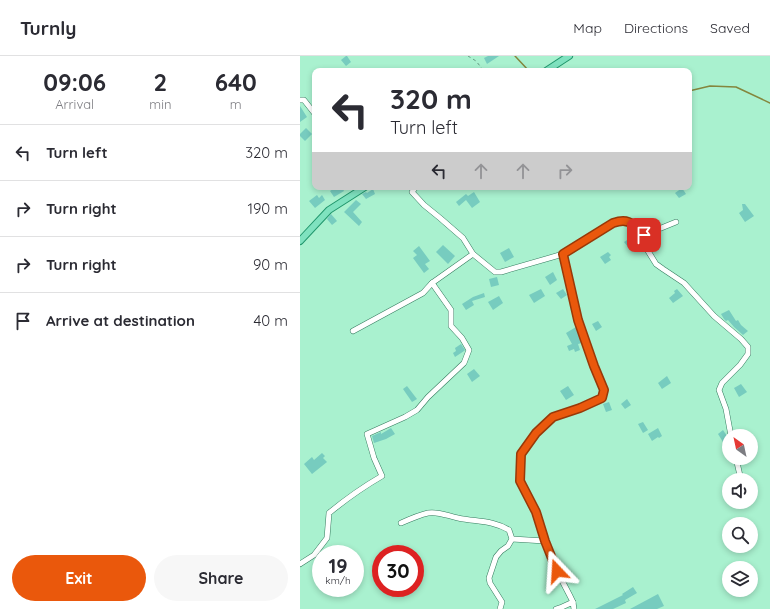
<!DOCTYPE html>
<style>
body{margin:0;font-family:Quicksand,sans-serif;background:#f7f7f7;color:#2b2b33;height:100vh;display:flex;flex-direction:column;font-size:15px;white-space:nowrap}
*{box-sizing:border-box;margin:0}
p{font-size:13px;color:#7c7c81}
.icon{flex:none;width:22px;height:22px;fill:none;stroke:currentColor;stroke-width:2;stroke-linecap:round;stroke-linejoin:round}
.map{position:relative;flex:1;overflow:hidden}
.drawer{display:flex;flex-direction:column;background:#fff;width:300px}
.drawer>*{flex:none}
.hud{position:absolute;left:12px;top:12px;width:380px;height:122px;border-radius:8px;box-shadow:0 2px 6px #0003;background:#fff;color:#2b2b33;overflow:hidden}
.needle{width:26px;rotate:327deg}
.buttons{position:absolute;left:422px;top:373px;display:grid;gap:8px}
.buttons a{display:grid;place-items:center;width:36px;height:36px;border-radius:50%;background:#fff;box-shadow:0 2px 6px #0003;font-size:20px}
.speed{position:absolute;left:12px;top:489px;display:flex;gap:8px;font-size:20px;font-weight:700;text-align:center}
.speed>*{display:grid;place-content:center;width:52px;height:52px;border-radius:50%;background:#fff;box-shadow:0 2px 6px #0003;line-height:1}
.speed small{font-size:10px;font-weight:400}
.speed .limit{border:6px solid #d22;background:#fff;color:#111}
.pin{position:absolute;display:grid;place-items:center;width:34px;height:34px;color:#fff;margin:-17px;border-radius:8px;box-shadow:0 2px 6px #0006}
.me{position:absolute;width:44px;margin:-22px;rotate:340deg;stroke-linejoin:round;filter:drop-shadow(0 0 3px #0008)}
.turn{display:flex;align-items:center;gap:14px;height:84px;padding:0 12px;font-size:18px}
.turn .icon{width:52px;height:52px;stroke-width:2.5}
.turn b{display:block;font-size:28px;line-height:34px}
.lanes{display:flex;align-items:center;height:38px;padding:0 12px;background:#0003;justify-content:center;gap:20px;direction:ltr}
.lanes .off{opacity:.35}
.eta{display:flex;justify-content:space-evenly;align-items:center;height:68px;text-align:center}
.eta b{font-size:24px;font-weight:800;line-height:28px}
.action{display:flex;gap:8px;margin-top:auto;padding:8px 12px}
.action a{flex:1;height:46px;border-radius:24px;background:#ea580c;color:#fff;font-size:16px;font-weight:800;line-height:46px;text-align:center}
.action a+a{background:#f7f7f7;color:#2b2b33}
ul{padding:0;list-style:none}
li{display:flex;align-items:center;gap:12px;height:56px;padding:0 12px;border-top:1px solid #e1e1e2}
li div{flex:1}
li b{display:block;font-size:15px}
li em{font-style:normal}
header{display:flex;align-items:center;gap:24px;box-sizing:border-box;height:56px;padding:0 20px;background:#fff;border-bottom:1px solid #e1e1e2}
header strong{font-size:19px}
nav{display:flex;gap:22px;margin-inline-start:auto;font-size:14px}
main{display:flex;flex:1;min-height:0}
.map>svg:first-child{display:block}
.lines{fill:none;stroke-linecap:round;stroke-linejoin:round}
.stream{stroke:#84863d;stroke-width:1.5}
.building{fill:#77ccbf}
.minor-casing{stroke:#347b5e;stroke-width:6}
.major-casing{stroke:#20966c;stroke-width:8}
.path{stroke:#649a81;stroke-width:1;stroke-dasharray:3 3;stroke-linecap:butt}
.minor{stroke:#fff;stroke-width:5}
.major{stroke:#7fe2bf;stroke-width:6}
.route-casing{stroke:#983908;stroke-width:10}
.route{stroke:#ea580c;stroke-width:7}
</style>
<header>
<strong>Turnly</strong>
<nav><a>Map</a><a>Directions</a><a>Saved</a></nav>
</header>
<main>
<section class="drawer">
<div class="eta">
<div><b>09:06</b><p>Arrival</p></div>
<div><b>2</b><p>min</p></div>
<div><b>640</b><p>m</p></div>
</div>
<ul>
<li><svg class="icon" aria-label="left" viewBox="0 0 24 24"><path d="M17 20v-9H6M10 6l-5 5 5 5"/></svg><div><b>Turn left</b></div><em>320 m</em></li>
<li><svg class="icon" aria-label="right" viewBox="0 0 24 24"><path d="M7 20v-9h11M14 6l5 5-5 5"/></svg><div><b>Turn right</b></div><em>190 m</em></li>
<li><svg class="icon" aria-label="right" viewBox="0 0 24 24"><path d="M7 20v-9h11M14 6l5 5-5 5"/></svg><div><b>Turn right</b></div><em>90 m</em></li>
<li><svg class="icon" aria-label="arrive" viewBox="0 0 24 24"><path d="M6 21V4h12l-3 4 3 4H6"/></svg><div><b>Arrive at destination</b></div><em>40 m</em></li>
</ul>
<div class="action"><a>Exit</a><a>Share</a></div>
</section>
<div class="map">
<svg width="470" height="553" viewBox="0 0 470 553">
<rect width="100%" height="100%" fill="#a9f1cf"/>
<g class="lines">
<!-- stream -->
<g class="stream">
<path d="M215,0L229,15"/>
<path d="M389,35L410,30L436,31L470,47"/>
</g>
</g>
<!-- building -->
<g class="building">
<path d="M46,0H47L51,6L46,10L41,4Z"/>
<path d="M188,0H199L187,8L184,2Z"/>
<path d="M0,50L7,61L0,66Z"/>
<path d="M6,72L12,78L5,85L0,80V78Z"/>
<path d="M36,131H42L44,135L34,141L30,135Z"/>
<path d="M382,132L386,138L379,142L375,137Z"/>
<path d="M73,133L75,138L66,143L62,138L66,136L67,137Z"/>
<path d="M174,136L180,146L172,152L166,144L159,150L156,146L166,138L168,140Z"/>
<path d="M17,139L19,142L22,139L25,144L15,152L9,145Z"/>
<path d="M56,144L61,148L53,156L62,166L59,170L44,156Z"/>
<path d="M442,148H445L454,160L445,166L439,157L443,154Z"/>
<path d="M31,158L37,165L32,169L27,163Z"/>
<path d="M335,179L340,187L336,190L334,186L328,191L324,186Z"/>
<path d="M143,189L155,200L148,208L136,196Z"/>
<path d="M119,190L130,205L125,208L129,213L124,217L113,202L117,199L113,195Z"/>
<path d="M209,192L214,201L205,206L200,197Z"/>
<path d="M308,196L311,199L309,201L311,204L305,208L300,201Z"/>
<path d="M253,216L257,224L250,229L245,221Z"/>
<path d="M197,221L199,229L191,231L189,223Z"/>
<path d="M241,233L245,240L234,247L229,239Z"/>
<path d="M263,233L267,239L261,243L256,237Z"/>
<path d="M377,233L383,240L373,247L369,242L375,237L374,235Z"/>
<path d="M184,237L185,241L172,245L174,249L166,254L162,248L173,241Z"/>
<path d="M199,240L203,247L193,254L188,246Z"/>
<path d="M429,254L436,265L438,264L441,269L448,275L443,279L434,271L428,264L426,265L424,263L421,258Z"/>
<path d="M298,265L302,271L296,275L292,268Z"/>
<path d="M276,271L282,287L278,288L280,294L275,296L274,293L269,295L267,290L272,288L266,277Z"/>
<path d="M161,288L165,294L164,295L155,301L153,297L156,295L155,292Z"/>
<path d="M174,313L180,320L172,326L167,318Z"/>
<path d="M367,320L371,327L362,333L358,327Z"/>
<path d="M441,328L447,336L439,341L434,332Z"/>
<path d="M107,330L117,343L112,346L103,333Z"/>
<path d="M268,330L274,339L266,344L260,335Z"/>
<path d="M327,343L331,349L325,353L321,348Z"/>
<path d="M309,346L312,354L306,356L303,348Z"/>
<path d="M343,366L348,374L343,377L338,368Z"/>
<path d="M91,372L95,378L86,383L74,387L72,380L81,376V378Z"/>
<path d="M358,372L362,380L359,382L358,381L352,385L348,378Z"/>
<path d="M423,374L429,383L423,386L418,378Z"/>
<path d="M22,397L25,400L23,402L27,406L12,418L4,408L12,401L14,404Z"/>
<path d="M333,531L337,537L325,544L326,547L313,553H295L323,539L322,538Z"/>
<path d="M358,538L364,550L357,553H330Z"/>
</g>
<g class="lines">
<defs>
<g id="minor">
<path d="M0,44H4L15,58"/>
<path d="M344,179L376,166"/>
<path d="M173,198L195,216H201L263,198L313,167L322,164L331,167L341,175L344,179L348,195L356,208L363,213L384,227L414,260L441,283L448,291V298L440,309L422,327L419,334L426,353L431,380"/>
<path d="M53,275L123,237L132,227"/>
<path d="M436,402L441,424"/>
<path d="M101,467C110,463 119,459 128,457C138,455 148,460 158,462C177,466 192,464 209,474L212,483L208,490L201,495L196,501L189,522L190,527L202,546L200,553"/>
<path d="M212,483L245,485L257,515L270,540L273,546"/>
<path d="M245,485L236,456L220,425L221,398L236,377L253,361L280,352L302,342L304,334L294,310L279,264L263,198"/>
<path d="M0,508L14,499L27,482L29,457C46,443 63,431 82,420L74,402L67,378L105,361L117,354L128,341L164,307L169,294L162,282L151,270V254L132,227L173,198L163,182L140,162L124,149L112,136L116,131"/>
<path d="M256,553L262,551L273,546L274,553"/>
</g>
<g id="major">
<path d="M246,15L269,0"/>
<path d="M0,185L29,154L65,131"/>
</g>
</defs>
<!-- minor casing -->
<use href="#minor" class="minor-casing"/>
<!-- major casing -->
<use href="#major" class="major-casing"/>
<!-- path -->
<path class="path" d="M168,0L176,5L184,15"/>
<!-- minor -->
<use href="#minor" class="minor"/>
<!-- major -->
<use href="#major" class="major"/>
</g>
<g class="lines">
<defs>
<path id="route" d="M257,515L245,485L236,456L220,425L221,398L236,377L253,361L280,352L302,342L304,334L294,310L278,264L263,198L313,167C316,166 320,165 323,165C332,165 339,173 344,179"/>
</defs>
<!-- route casing -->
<use href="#route" class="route-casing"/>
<!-- route -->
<use href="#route" class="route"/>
</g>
</svg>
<div class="buttons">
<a><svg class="needle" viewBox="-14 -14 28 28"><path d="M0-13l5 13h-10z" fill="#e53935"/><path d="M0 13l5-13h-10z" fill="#7c7c81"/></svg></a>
<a><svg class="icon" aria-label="sound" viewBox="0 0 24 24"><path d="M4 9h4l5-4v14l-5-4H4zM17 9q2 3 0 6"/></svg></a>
<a><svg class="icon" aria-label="search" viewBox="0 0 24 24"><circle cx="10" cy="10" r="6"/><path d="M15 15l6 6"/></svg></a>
<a><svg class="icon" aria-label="layers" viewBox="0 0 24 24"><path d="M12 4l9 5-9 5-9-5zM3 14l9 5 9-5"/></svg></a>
</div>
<div class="speed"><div>19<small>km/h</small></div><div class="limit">30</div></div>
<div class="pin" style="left:344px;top:179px;background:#d93025"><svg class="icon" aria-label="arrive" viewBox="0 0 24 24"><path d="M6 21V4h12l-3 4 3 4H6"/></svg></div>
<svg class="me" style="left:257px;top:515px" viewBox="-20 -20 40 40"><path d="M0-17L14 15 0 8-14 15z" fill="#ea580c" stroke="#fff" stroke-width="4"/></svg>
<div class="hud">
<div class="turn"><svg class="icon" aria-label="left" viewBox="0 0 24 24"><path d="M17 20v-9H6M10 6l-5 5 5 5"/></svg><div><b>320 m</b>Turn left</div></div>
<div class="lanes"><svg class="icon" aria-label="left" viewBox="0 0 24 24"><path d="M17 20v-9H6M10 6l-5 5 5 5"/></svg><svg class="icon off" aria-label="ahead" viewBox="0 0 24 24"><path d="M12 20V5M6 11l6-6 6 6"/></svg><svg class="icon off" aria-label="ahead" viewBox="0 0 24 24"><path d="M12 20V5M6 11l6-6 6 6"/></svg><svg class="icon off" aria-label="right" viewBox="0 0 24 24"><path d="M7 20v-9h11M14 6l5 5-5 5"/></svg></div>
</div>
</div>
</main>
